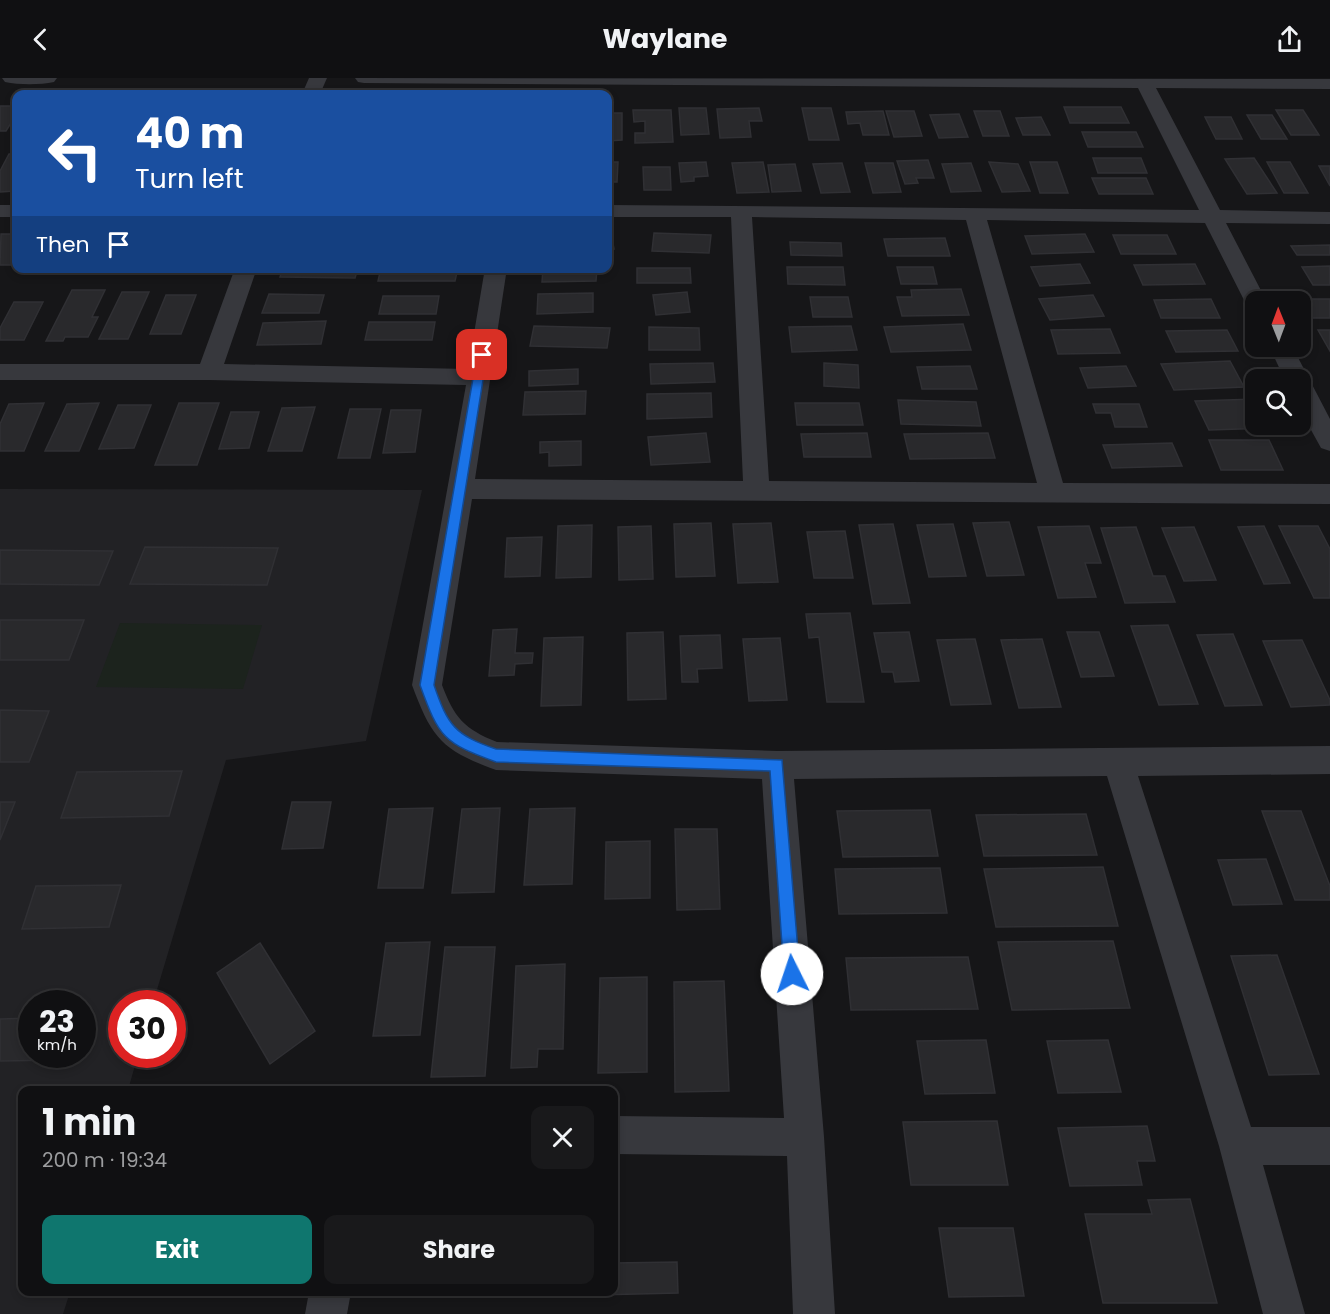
<!DOCTYPE html>
<meta charset="utf-8">
<style>
body{margin:0;font-family:Poppins,sans-serif;background:#19191b;color:#f1f3f6;height:100vh;display:flex;flex-direction:column;font-size:22px;white-space:nowrap}
*{box-sizing:border-box;margin:0}
p{font-size:20px;color:#9c9d9f}
.icon{flex:none;width:33px;height:33px;fill:none;stroke:currentColor;stroke-width:2;stroke-linecap:round;stroke-linejoin:round}
.map{position:relative;flex:1;overflow:hidden}
.sheet{position:absolute;left:18px;top:1008px;width:600px;height:210px;display:flex;flex-direction:column;background:#101012;border-radius:12px;box-shadow:0 3px 9px #0003,0 0 0 2px #303032}
.sheet>*{flex:none}
.guide{position:absolute;left:12px;top:12px;width:600px;height:183px;border-radius:12px;box-shadow:0 3px 9px #0003,0 0 0 2px #303032;background:#1a4fa0;color:#fff;overflow:hidden}
.needle{width:39px;rotate:359deg}
.buttons{position:absolute;left:1245px;top:213px;display:grid;gap:12px}
.buttons a{display:grid;place-items:center;width:66px;height:66px;border-radius:12px;background:#101012;box-shadow:0 3px 9px #0003,0 0 0 2px #303032;font-size:30px}
.speed{position:absolute;left:18px;top:912px;display:flex;gap:12px;font-size:30px;font-weight:700;text-align:center}
.speed>*{display:grid;place-content:center;width:78px;height:78px;border-radius:50%;background:#101012;box-shadow:0 3px 9px #0003,0 0 0 2px #303032;line-height:1}
.speed small{font-size:15px;font-weight:400}
.speed .limit{border:9px solid #d22;background:#fff;color:#111}
.pin{position:absolute;display:grid;place-items:center;width:51px;height:51px;color:#fff;margin:-26px;border-radius:12px;box-shadow:0 3px 9px #0006}
.me{position:absolute;width:66px;margin:-33px;rotate:356deg;stroke-linejoin:round;filter:drop-shadow(0 0 4px #0008)}
.turn{display:flex;align-items:center;gap:21px;height:126px;padding:0 24px;font-size:27px}
.turn .icon{width:78px;height:78px;stroke-width:2.5}
.turn b{display:block;font-size:42px;line-height:51px}
.then{display:flex;align-items:center;height:57px;padding:0 24px;background:#0003;gap:12px;font-size:22px}
.round{display:grid;place-items:center;flex:none;width:63px;height:63px;border-radius:12px;background:#19191b}
.headline{display:flex;align-items:center;justify-content:space-between;height:102px;padding:0 24px}
h1{font-size:36px;font-weight:700;line-height:45px}
.primary-button{display:flex;gap:12px;margin-top:auto;padding:12px 24px}
.primary-button a{flex:1;height:69px;border-radius:12px;background:#0f766e;color:#fff;font-size:24px;font-weight:700;line-height:69px;text-align:center}
.primary-button a+a{background:#19191b;color:#f1f3f6}
header{display:flex;justify-content:space-between;align-items:center;height:78px;padding:0 24px;background:#101012;font-size:27px;font-weight:700}
.map>svg:first-child{display:block}
.built{fill:#222225;fill-rule:evenodd}
.green{fill:#1c231d}
.building{fill:#29292c;stroke:#303034;stroke-width:1.5}
.lines{fill:none;stroke-linecap:round;stroke-linejoin:round}
.street{fill:#37383d;fill-rule:evenodd}
.route{fill:#1a73e8;stroke:#114b97;stroke-width:1.5}
</style>
<header><svg class="icon" aria-label="back" viewBox="0 0 24 24"><path d="M15 5l-7 7 7 7"/></svg>Waylane<svg class="icon" aria-label="share" viewBox="0 0 24 24"><path d="M12 15V3M7 8l5-5 5 5M5 13v7h14v-7"/></svg></header>
<div class="map">
<svg width="1330" height="1236" viewBox="0 0 1330 1236">
<rect width="100%" height="100%" fill="#161618"/>
<!-- built -->
<path class="built" d="M0,411L422,412L366,663L226,682L153,925L122,926V976L138,977L128,1012H22V1214H70L63,1236H0ZM32,926H82V976H32Z"/>
<!-- green -->
<path class="green" d="M120,545L262,547L243,611L96,609Z"/>
<!-- building -->
<g class="building">
<path d="M0,28H16V37L6,53H0Z"/>
<path d="M1064,29H1121L1129,45H1070Z"/>
<path d="M679,30H706L709,56L681,57Z"/>
<path d="M759,30L762,43H749L751,59L720,60L717,31Z"/>
<path d="M802,30H831L839,62H809Z"/>
<path d="M633,32H671L673,64L635,65V55H645V43L634,44Z"/>
<path d="M1276,32H1303L1319,57H1291Z"/>
<path d="M883,33L889,57H863L860,45L848,46L846,34Z"/>
<path d="M886,33H914L922,58L894,59Z"/>
<path d="M974,33H1000L1009,58H983Z"/>
<path d="M608,35H622V62L608,63Z"/>
<path d="M959,36L968,59L939,60L930,37Z"/>
<path d="M1247,37H1272L1287,61H1261Z"/>
<path d="M1041,39L1050,57H1023L1016,40Z"/>
<path d="M1205,39H1231L1242,61H1216Z"/>
<path d="M1082,54H1136L1143,69H1088Z"/>
<path d="M9,76H16V110L15,113L0,114V93Z"/>
<path d="M1093,80H1141L1147,95H1098Z"/>
<path d="M1254,80L1277,115L1247,116L1225,81Z"/>
<path d="M928,82L934,100H916L918,105L905,106L897,83Z"/>
<path d="M608,84H618L617,104H608Z"/>
<path d="M706,84L708,98L694,99V103L681,104L679,85Z"/>
<path d="M763,84L769,114L737,115L732,85Z"/>
<path d="M989,84L1018,86L1030,113L1002,114Z"/>
<path d="M1030,84H1057L1068,115H1040Z"/>
<path d="M1267,84H1290L1308,115H1284Z"/>
<path d="M842,85L850,114L821,115L813,86Z"/>
<path d="M865,85H893L901,114L873,115Z"/>
<path d="M971,85L981,113L951,114L942,86Z"/>
<path d="M795,86L801,113L772,114L768,87Z"/>
<path d="M1319,88H1330V108Z"/>
<path d="M643,89H670L671,112H644Z"/>
<path d="M1092,100H1146L1153,116H1099Z"/>
<path d="M608,155H611L614,171H608Z"/>
<path d="M654,155L711,157L709,175L652,173Z"/>
<path d="M1,156H16L15,187H0Z"/>
<path d="M1085,156L1094,174L1032,176L1025,158Z"/>
<path d="M1113,157H1167L1176,176H1121Z"/>
<path d="M945,160L950,178H888L884,161Z"/>
<path d="M790,164L841,165L842,178L791,177Z"/>
<path d="M1330,167V177H1297L1291,168Z"/>
<path d="M1080,186L1090,205L1040,208L1031,189Z"/>
<path d="M1195,186L1205,206L1143,207L1134,187Z"/>
<path d="M1330,188V207H1313L1302,189Z"/>
<path d="M787,189H843L845,207L788,206Z"/>
<path d="M897,189H933L937,206H901Z"/>
<path d="M180,190H204L202,195L178,196Z"/>
<path d="M283,190H358L355,200L280,199Z"/>
<path d="M381,190H458L455,203H378Z"/>
<path d="M543,190H597L596,203L542,204Z"/>
<path d="M637,190H690L691,205H637Z"/>
<path d="M961,211L969,237L902,238L897,219H912L911,212Z"/>
<path d="M72,212H105L92,239H98L88,259H65L63,263H46Z"/>
<path d="M122,214H149L128,261H99Z"/>
<path d="M687,214L690,234L656,237L653,217Z"/>
<path d="M593,215V234L537,236L538,216Z"/>
<path d="M269,216L324,217L319,235H262Z"/>
<path d="M166,217H196L181,256H150Z"/>
<path d="M1093,217L1104,238L1050,242L1039,221Z"/>
<path d="M383,218H439L436,236H379Z"/>
<path d="M810,219H848L852,239H813Z"/>
<path d="M1211,221L1220,240H1161L1154,222Z"/>
<path d="M1301,221H1330V240H1312Z"/>
<path d="M14,224H43L24,262H0V250Z"/>
<path d="M326,243L321,266L257,267L263,245Z"/>
<path d="M369,244H435L432,262H365Z"/>
<path d="M963,246L971,272L891,274L884,249Z"/>
<path d="M534,248L610,250L607,270L530,268Z"/>
<path d="M851,248L857,272L792,274L789,249Z"/>
<path d="M649,249L699,250L700,272H649Z"/>
<path d="M1110,251L1120,275L1058,276L1051,252Z"/>
<path d="M1227,252L1238,273L1176,274L1166,253Z"/>
<path d="M1318,252H1330V273Z"/>
<path d="M1230,283L1244,309L1174,312L1161,286Z"/>
<path d="M713,285L715,304L651,306L650,286Z"/>
<path d="M824,285L858,287L859,310L824,308Z"/>
<path d="M970,288L977,311H922L917,289Z"/>
<path d="M1126,288L1136,308L1088,310L1080,290Z"/>
<path d="M578,291V306L529,308V293Z"/>
<path d="M586,313L585,336L523,337L525,314Z"/>
<path d="M711,315L712,339L647,341V316Z"/>
<path d="M1256,321V346H1269L1271,350L1209,352L1195,323Z"/>
<path d="M898,322L976,324L981,348L901,346Z"/>
<path d="M44,325L24,373H0V346L9,326Z"/>
<path d="M99,325L79,373H45L67,326Z"/>
<path d="M179,325H219L197,387H155Z"/>
<path d="M795,325H859L863,347H797Z"/>
<path d="M1093,326H1139L1147,349H1115L1111,335H1096Z"/>
<path d="M118,327H151L134,370L99,371Z"/>
<path d="M315,329L302,373H268L282,330Z"/>
<path d="M350,331H381L370,380H338Z"/>
<path d="M391,332H421L415,374L383,375Z"/>
<path d="M231,334H259L249,370L219,371Z"/>
<path d="M706,355L710,384L651,387L648,359Z"/>
<path d="M867,355L871,379H804L801,356Z"/>
<path d="M988,355L995,380L910,381L904,356Z"/>
<path d="M1209,362H1269L1283,392H1221Z"/>
<path d="M581,363V387L549,388V374L540,375V364Z"/>
<path d="M1172,365L1182,388L1112,390L1103,367Z"/>
<path d="M1009,444L1024,497L987,498L973,445Z"/>
<path d="M711,445L715,498L676,499L674,446Z"/>
<path d="M771,445L778,504L738,505L733,446Z"/>
<path d="M893,446L910,525L873,526L859,447Z"/>
<path d="M953,446L966,498L929,499L917,447Z"/>
<path d="M592,447L591,499L556,500L558,448Z"/>
<path d="M651,448L653,501L619,502L618,449Z"/>
<path d="M1089,448L1101,485H1085L1096,519L1058,520L1038,449Z"/>
<path d="M1264,448L1290,505L1264,506L1238,449Z"/>
<path d="M1279,448H1318L1330,471V520H1314Z"/>
<path d="M1136,449L1153,498H1165L1175,524L1125,525L1101,450Z"/>
<path d="M1194,449L1216,502L1184,503L1162,450Z"/>
<path d="M845,453L853,500H814L807,454Z"/>
<path d="M542,459L540,498L505,499L507,460Z"/>
<path d="M145,469L278,470L267,507L130,506Z"/>
<path d="M0,472L113,473L99,507L0,506Z"/>
<path d="M850,535L864,624H827L819,559L809,560L806,536Z"/>
<path d="M0,542H84L69,582H0Z"/>
<path d="M1168,547L1198,626L1159,627L1131,548Z"/>
<path d="M517,551L515,575H533L532,585L515,586L514,597L489,598L493,552Z"/>
<path d="M663,554L666,621L628,622L627,555Z"/>
<path d="M909,554L919,603L895,604L893,594H882L874,555Z"/>
<path d="M1067,554H1099L1114,598L1081,599Z"/>
<path d="M1233,556L1262,627L1225,628L1197,557Z"/>
<path d="M720,557L722,590L697,591L698,604H682L680,558Z"/>
<path d="M583,559L581,627L541,628L544,560Z"/>
<path d="M780,560L787,622L749,623L743,561Z"/>
<path d="M975,561L991,626L951,627L937,562Z"/>
<path d="M1042,561L1061,629L1019,630L1001,562Z"/>
<path d="M1302,562L1330,622V627L1291,629L1263,563Z"/>
<path d="M0,632L49,633L29,684H0Z"/>
<path d="M182,693L169,738L61,740L77,694Z"/>
<path d="M0,724H15L0,762Z"/>
<path d="M292,724H331L323,770L282,771Z"/>
<path d="M433,730L423,810H378L389,731Z"/>
<path d="M500,730L494,814L452,815L462,731Z"/>
<path d="M575,730L572,806L524,807L530,731Z"/>
<path d="M930,732L938,778L843,779L837,733Z"/>
<path d="M1262,733H1301L1330,808V822H1295Z"/>
<path d="M1086,736L1097,777L984,778L976,737Z"/>
<path d="M675,751H717L720,831L677,832Z"/>
<path d="M650,763V820L605,821L606,764Z"/>
<path d="M1266,781L1282,826L1233,827L1218,782Z"/>
<path d="M1103,789L1118,848L996,849L984,791Z"/>
<path d="M940,790L947,835L839,836L835,791Z"/>
<path d="M121,807L109,849L22,851L36,808Z"/>
<path d="M1113,863L1130,930L1012,932L998,864Z"/>
<path d="M430,864L420,957L373,958L386,865Z"/>
<path d="M260,865L315,953L270,986L217,895Z"/>
<path d="M445,869H495L485,998L431,999Z"/>
<path d="M1277,877L1319,996L1269,997L1231,878Z"/>
<path d="M968,879L978,931L851,932L846,880Z"/>
<path d="M565,886L563,971H538L537,989L511,990L516,888Z"/>
<path d="M647,899V994L598,995L600,900Z"/>
<path d="M724,903L729,1013L675,1014L674,904Z"/>
<path d="M32,940V976H62L60,982L0,983V941Z"/>
<path d="M986,962L995,1015L925,1016L917,963Z"/>
<path d="M1108,962L1121,1014L1058,1015L1047,963Z"/>
<path d="M997,1043L1008,1107H911L903,1044Z"/>
<path d="M1147,1048L1155,1083H1137L1142,1107L1070,1108L1058,1050Z"/>
<path d="M1190,1121L1217,1225H1103L1085,1136H1152L1148,1122Z"/>
<path d="M939,1150H1013L1024,1218L949,1219Z"/>
<path d="M677,1184L678,1215L596,1217V1214H614V1185Z"/>
<path d="M165,1214H270L165,1215Z"/>
</g>
<g class="lines">
<!-- street -->
<g class="street">
<path d="M2,0H57L54,4C40,7 19,7 5,4Z"/>
<path d="M309,0H327L320,16H302Z"/>
<path d="M355,0L1330,1V11L1156,10L1220,132L1330,134V146L1226,145L1267,224H1256V231L1248,229L1245,224L1205,145L987,142L1063,405L1330,406V426L472,421L442,607C454,639 464,651 497,664L777,673L1330,668V696L1138,698L1251,1049H1330V1087H1263L1305,1236H1263L1219,1068L1107,698L794,701L824,1059L835,1236H793L787,1078L614,1076V1038L784,1040L762,701L496,692C442,672 432,661 412,607L466,307L209,302H0V286H200L235,190H257L224,286L468,291L485,190H507L475,401L743,403L731,139H608V127L1199,132L1138,10L364,5L358,4ZM752,139L966,142L1037,405L769,403Z"/>
<rect x="0" y="127" width="16" height="12"/>
<path d="M1269,268H1292L1330,341V373L1321,370L1300,332V302H1285Z"/>
<path d="M309,1214H351L347,1236H305Z"/>
</g>
</g>
<!-- route -->
<path class="route" d="M482,273L487,277L434,607C448,648 455,657 496,671L782,682L800,896L798,902L792,904L787,902L784,896L770,693L496,684C444,665 439,660 420,607L477,277Z"/>
</svg>
<div class="buttons">
<a><svg class="needle" viewBox="-14 -14 28 28"><path d="M0-13l5 13h-10z" fill="#e53935"/><path d="M0 13l5-13h-10z" fill="#9c9d9f"/></svg></a>
<a><svg class="icon" aria-label="search" viewBox="0 0 24 24"><circle cx="10" cy="10" r="6"/><path d="M15 15l6 6"/></svg></a>
</div>
<div class="speed"><div>23<small>km/h</small></div><div class="limit">30</div></div>
<div class="pin" style="left:482px;top:277px;background:#d93025"><svg class="icon" aria-label="arrive" viewBox="0 0 24 24"><path d="M6 21V4h12l-3 4 3 4H6"/></svg></div>
<svg class="me" style="left:792px;top:896px" viewBox="-20 -20 40 40"><circle r="19" fill="#fff"/><path d="M0-13L10 11 0 6-10 11z" fill="#1a73e8"/></svg>
<div class="guide">
<div class="turn"><svg class="icon" aria-label="left" viewBox="0 0 24 24"><path d="M17 20v-9H6M10 6l-5 5 5 5"/></svg><div><b>40 m</b>Turn left</div></div>
<div class="then">Then<svg class="icon" aria-label="arrive" viewBox="0 0 24 24"><path d="M6 21V4h12l-3 4 3 4H6"/></svg></div>
</div>
<section class="sheet">
<div class="headline"><div><h1>1 min</h1><p>200 m · 19:34</p></div><a class="round"><svg class="icon" aria-label="close" viewBox="0 0 24 24"><path d="M6 6l12 12M18 6L6 18"/></svg></a></div>
<div class="primary-button"><a>Exit</a><a>Share</a></div>
</section>
</div>
